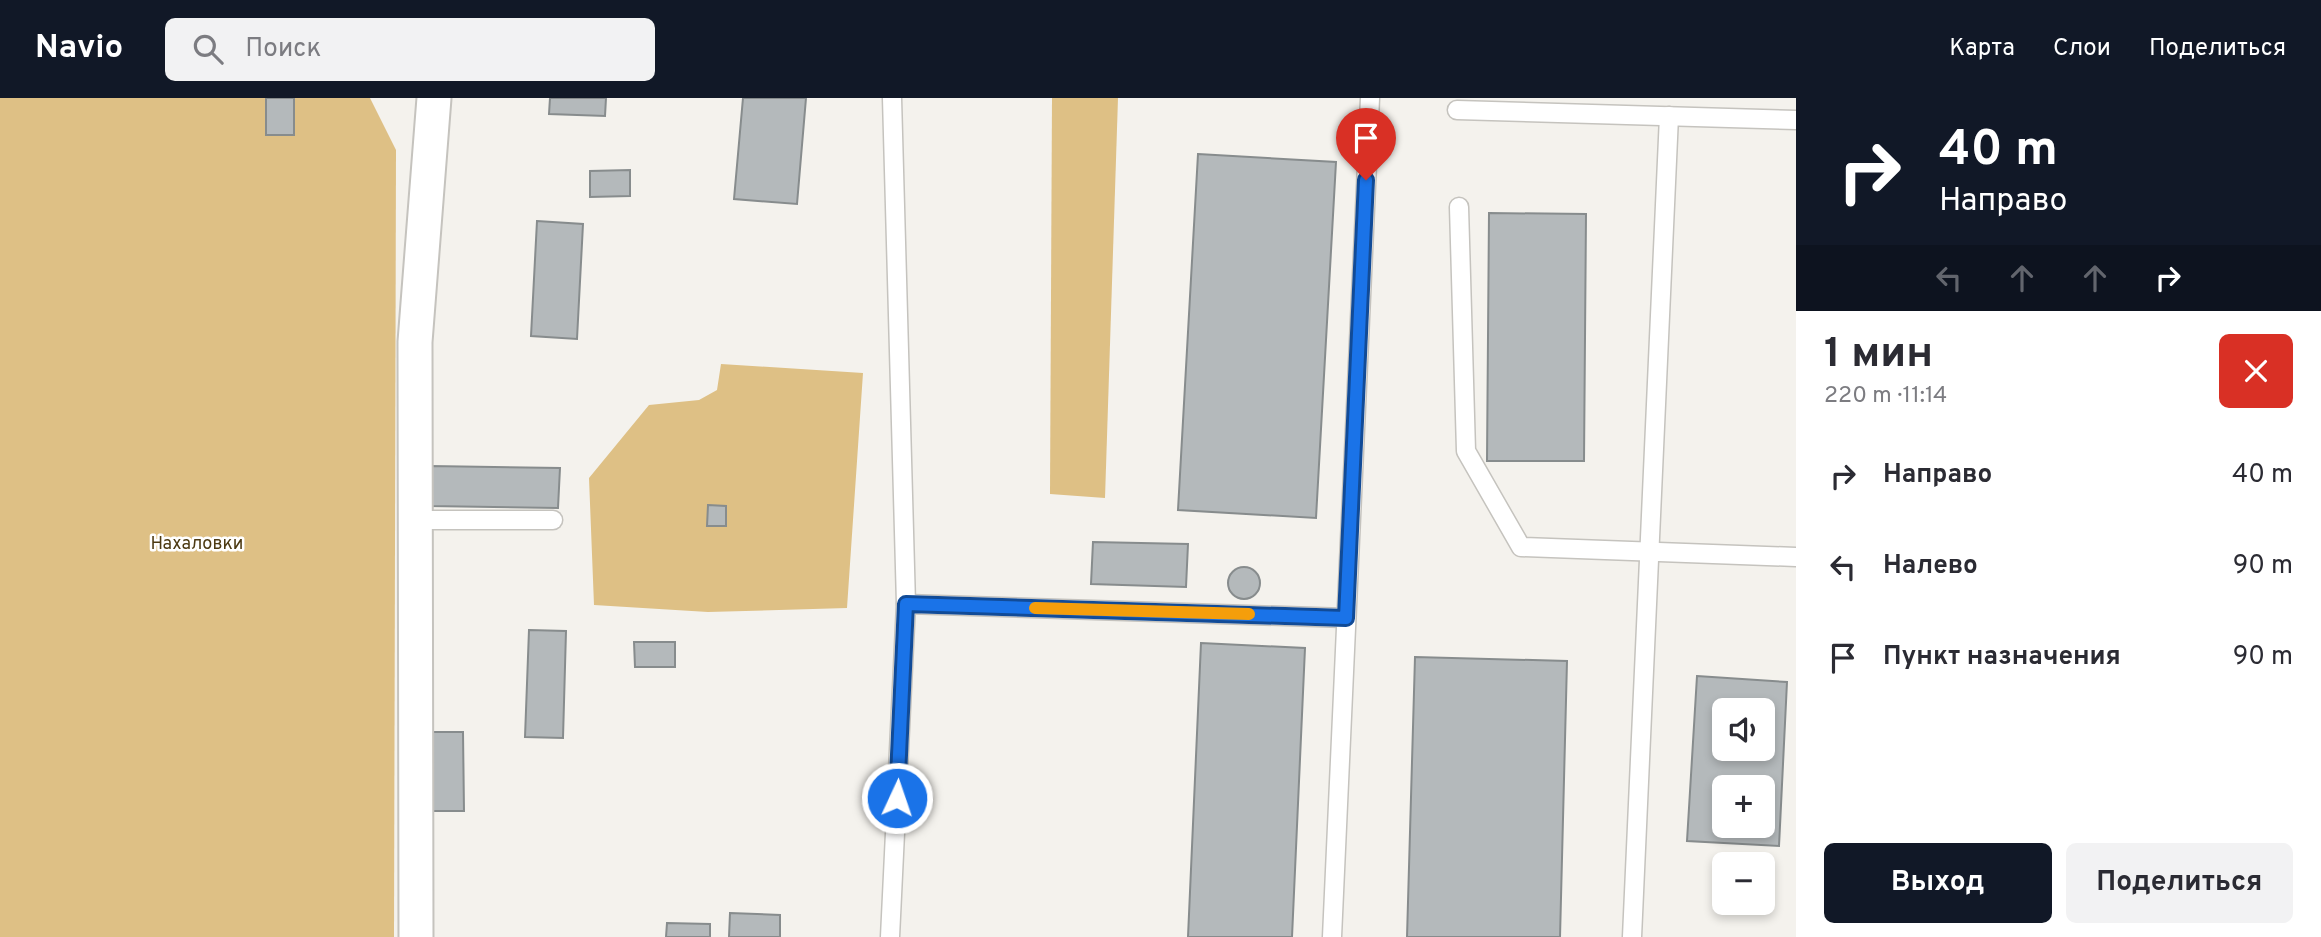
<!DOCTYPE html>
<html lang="ru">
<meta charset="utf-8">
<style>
body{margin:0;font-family:Overpass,sans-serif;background:#f2f2f3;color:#2b2b33;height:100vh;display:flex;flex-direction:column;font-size:26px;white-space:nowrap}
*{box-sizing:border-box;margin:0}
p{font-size:23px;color:#7c7c81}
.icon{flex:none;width:38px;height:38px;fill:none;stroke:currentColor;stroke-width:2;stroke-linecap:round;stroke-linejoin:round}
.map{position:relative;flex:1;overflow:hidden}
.drawer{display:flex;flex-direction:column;background:#fff;width:525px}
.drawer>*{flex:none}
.guide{background:#111827;color:#fff;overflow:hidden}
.tools{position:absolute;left:1712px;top:600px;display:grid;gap:14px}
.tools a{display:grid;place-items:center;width:63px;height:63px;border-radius:10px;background:#fff;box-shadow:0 4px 10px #0003;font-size:35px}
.pin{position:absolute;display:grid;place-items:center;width:60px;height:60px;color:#fff;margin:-72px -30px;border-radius:50% 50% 50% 0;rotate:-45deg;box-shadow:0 0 7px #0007}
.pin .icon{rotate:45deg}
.me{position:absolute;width:77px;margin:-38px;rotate:3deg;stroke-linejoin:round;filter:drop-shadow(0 0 5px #0008)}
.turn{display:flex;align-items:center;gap:24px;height:147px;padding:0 28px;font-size:32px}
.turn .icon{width:91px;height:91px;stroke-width:2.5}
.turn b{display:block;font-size:49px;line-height:60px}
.lanes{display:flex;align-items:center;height:66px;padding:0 28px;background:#0003;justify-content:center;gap:35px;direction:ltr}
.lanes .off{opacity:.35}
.round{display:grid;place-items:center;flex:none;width:74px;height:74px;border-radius:10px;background:#f2f2f3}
.summary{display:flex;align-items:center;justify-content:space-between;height:119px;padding:0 28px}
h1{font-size:42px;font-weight:700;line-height:52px}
.primary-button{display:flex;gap:14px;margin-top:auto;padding:14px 28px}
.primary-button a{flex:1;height:80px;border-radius:10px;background:#111827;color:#fff;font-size:28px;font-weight:700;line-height:80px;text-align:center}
.primary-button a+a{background:#f2f2f3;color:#2b2b33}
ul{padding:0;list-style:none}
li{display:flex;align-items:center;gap:21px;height:91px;padding:0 28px}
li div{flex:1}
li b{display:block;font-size:26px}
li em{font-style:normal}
header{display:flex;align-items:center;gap:42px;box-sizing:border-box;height:98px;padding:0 35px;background:#111827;color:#fff}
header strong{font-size:33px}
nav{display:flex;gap:38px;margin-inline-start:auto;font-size:24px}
.search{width:490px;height:63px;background:#f2f2f3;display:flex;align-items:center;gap:18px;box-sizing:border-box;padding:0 24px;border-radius:10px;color:#7c7c81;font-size:26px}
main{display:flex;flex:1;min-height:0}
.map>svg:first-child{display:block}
.green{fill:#dec085}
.building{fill:#b4b9bb;stroke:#878c8d;stroke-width:2;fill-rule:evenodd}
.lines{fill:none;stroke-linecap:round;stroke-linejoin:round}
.lane-casing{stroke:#c5c3be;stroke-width:21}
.street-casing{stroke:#c5c3be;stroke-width:37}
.lane{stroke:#fff;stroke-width:18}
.street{stroke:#fff;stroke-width:33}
.route-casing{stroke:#114b97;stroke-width:18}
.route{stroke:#1a73e8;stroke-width:12}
.slow{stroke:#f59e0b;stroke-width:12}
.labels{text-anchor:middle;stroke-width:5;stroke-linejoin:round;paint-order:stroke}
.park-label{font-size:18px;fill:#4d3a12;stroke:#fff}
</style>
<header>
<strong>Navio</strong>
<div class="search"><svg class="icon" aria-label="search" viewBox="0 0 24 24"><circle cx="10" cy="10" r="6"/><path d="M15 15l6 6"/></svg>Поиск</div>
<nav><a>Карта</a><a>Слои</a><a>Поделиться</a></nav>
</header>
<main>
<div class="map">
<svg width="1796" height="839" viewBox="0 0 1796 839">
<rect width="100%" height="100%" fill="#f4f2ed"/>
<!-- green -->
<g class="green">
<path d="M0,0H370L396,52L394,839H0Z"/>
<path d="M1052,0H1118L1105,400L1050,396Z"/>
<path d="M721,266L863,275L847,510L708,514L594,507L589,380L649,307L699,302L717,292Z"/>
</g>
<!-- building -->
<g class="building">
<rect x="266" y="0" width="28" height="37"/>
<path d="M550,0H606L605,18L549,16Z"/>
<path d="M743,0H806L797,106L734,101Z"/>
<path d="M1198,56L1336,64L1316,420L1178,412Z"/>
<path d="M630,72V98L590,99V73Z"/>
<path d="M1489,115L1586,116L1584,363H1487Z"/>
<path d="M537,123L583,126L577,241L531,238Z"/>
<path d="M430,368L560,370L558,410L429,408Z"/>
<path d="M708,407L726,408V428H707Z"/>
<path d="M1093,444L1188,446L1186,489L1091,486Z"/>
<circle cx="1244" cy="485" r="16"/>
<path d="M529,532L566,533L563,640L525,639Z"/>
<path d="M634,544H675V569H635Z"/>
<path d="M1201,545L1305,550L1292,839H1188Z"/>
<path d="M1415,559L1567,563L1560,839H1407Z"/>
<path d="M1697,578L1787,584L1779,748L1687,743ZM1724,612H1762V651H1724ZM1724,690H1762V728H1724Z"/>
<path d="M425,634H463L464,713H426Z"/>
<path d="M730,815L780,817V839H729Z"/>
<path d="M667,825L710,826V839H666Z"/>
</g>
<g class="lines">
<defs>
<g id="lane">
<path d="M1457,12L1796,22"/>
<path d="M1459,109L1466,353L1521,449L1796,459"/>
<path d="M415,422H553"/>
<path d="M906,506L1346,520"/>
<path d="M890,839L906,506L892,0"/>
<path d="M1332,839L1370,0"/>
<path d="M1632,839L1669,18"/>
</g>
<path id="street" d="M416,839L415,244L434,0"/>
</defs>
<!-- lane casing -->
<use href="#lane" class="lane-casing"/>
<!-- street casing -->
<use href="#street" class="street-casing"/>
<!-- lane -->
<use href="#lane" class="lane"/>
<!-- street -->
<use href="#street" class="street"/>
</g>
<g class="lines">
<defs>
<path id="route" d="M897,700L906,506L1346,520L1366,82"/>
</defs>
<!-- route casing -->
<use href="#route" class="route-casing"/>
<!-- route -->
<use href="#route" class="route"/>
<!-- slow -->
<path class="slow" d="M1035,510L1249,516"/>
</g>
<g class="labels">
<!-- park labels -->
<g class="park-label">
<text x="197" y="451">Нахаловки</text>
</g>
</g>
</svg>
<div class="tools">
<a><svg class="icon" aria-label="sound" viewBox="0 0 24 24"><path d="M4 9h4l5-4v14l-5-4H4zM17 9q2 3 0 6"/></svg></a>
<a>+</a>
<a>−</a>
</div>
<div class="pin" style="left:1366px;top:82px;background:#d93025"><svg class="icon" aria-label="arrive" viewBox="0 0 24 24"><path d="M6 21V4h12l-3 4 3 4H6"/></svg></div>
<svg class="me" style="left:897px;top:700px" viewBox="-20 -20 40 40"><circle r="17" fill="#1a73e8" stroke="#fff" stroke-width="3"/><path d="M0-11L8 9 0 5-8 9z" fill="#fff"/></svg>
</div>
<section class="drawer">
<div class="guide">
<div class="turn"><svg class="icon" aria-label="right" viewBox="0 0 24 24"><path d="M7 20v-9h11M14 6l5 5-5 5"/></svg><div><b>40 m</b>Направо</div></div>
<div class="lanes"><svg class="icon off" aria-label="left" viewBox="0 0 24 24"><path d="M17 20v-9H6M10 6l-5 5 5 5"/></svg><svg class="icon off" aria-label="ahead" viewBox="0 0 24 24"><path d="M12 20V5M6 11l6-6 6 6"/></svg><svg class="icon off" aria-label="ahead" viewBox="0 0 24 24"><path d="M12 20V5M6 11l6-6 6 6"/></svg><svg class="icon" aria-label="right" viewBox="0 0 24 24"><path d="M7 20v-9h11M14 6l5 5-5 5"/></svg></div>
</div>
<div class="summary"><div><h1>1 мин</h1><p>220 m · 11:14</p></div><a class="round" style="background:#d93025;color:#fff"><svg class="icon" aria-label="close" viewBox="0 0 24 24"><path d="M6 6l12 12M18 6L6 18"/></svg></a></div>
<ul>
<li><svg class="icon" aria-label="right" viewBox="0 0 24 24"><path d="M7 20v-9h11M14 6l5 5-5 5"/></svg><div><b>Направо</b></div><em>40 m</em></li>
<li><svg class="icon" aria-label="left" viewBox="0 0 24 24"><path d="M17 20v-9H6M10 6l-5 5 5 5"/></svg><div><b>Налево</b></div><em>90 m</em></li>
<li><svg class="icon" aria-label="arrive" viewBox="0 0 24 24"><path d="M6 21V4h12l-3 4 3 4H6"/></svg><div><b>Пункт назначения</b></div><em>90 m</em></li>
</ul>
<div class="primary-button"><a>Выход</a><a>Поделиться</a></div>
</section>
</main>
